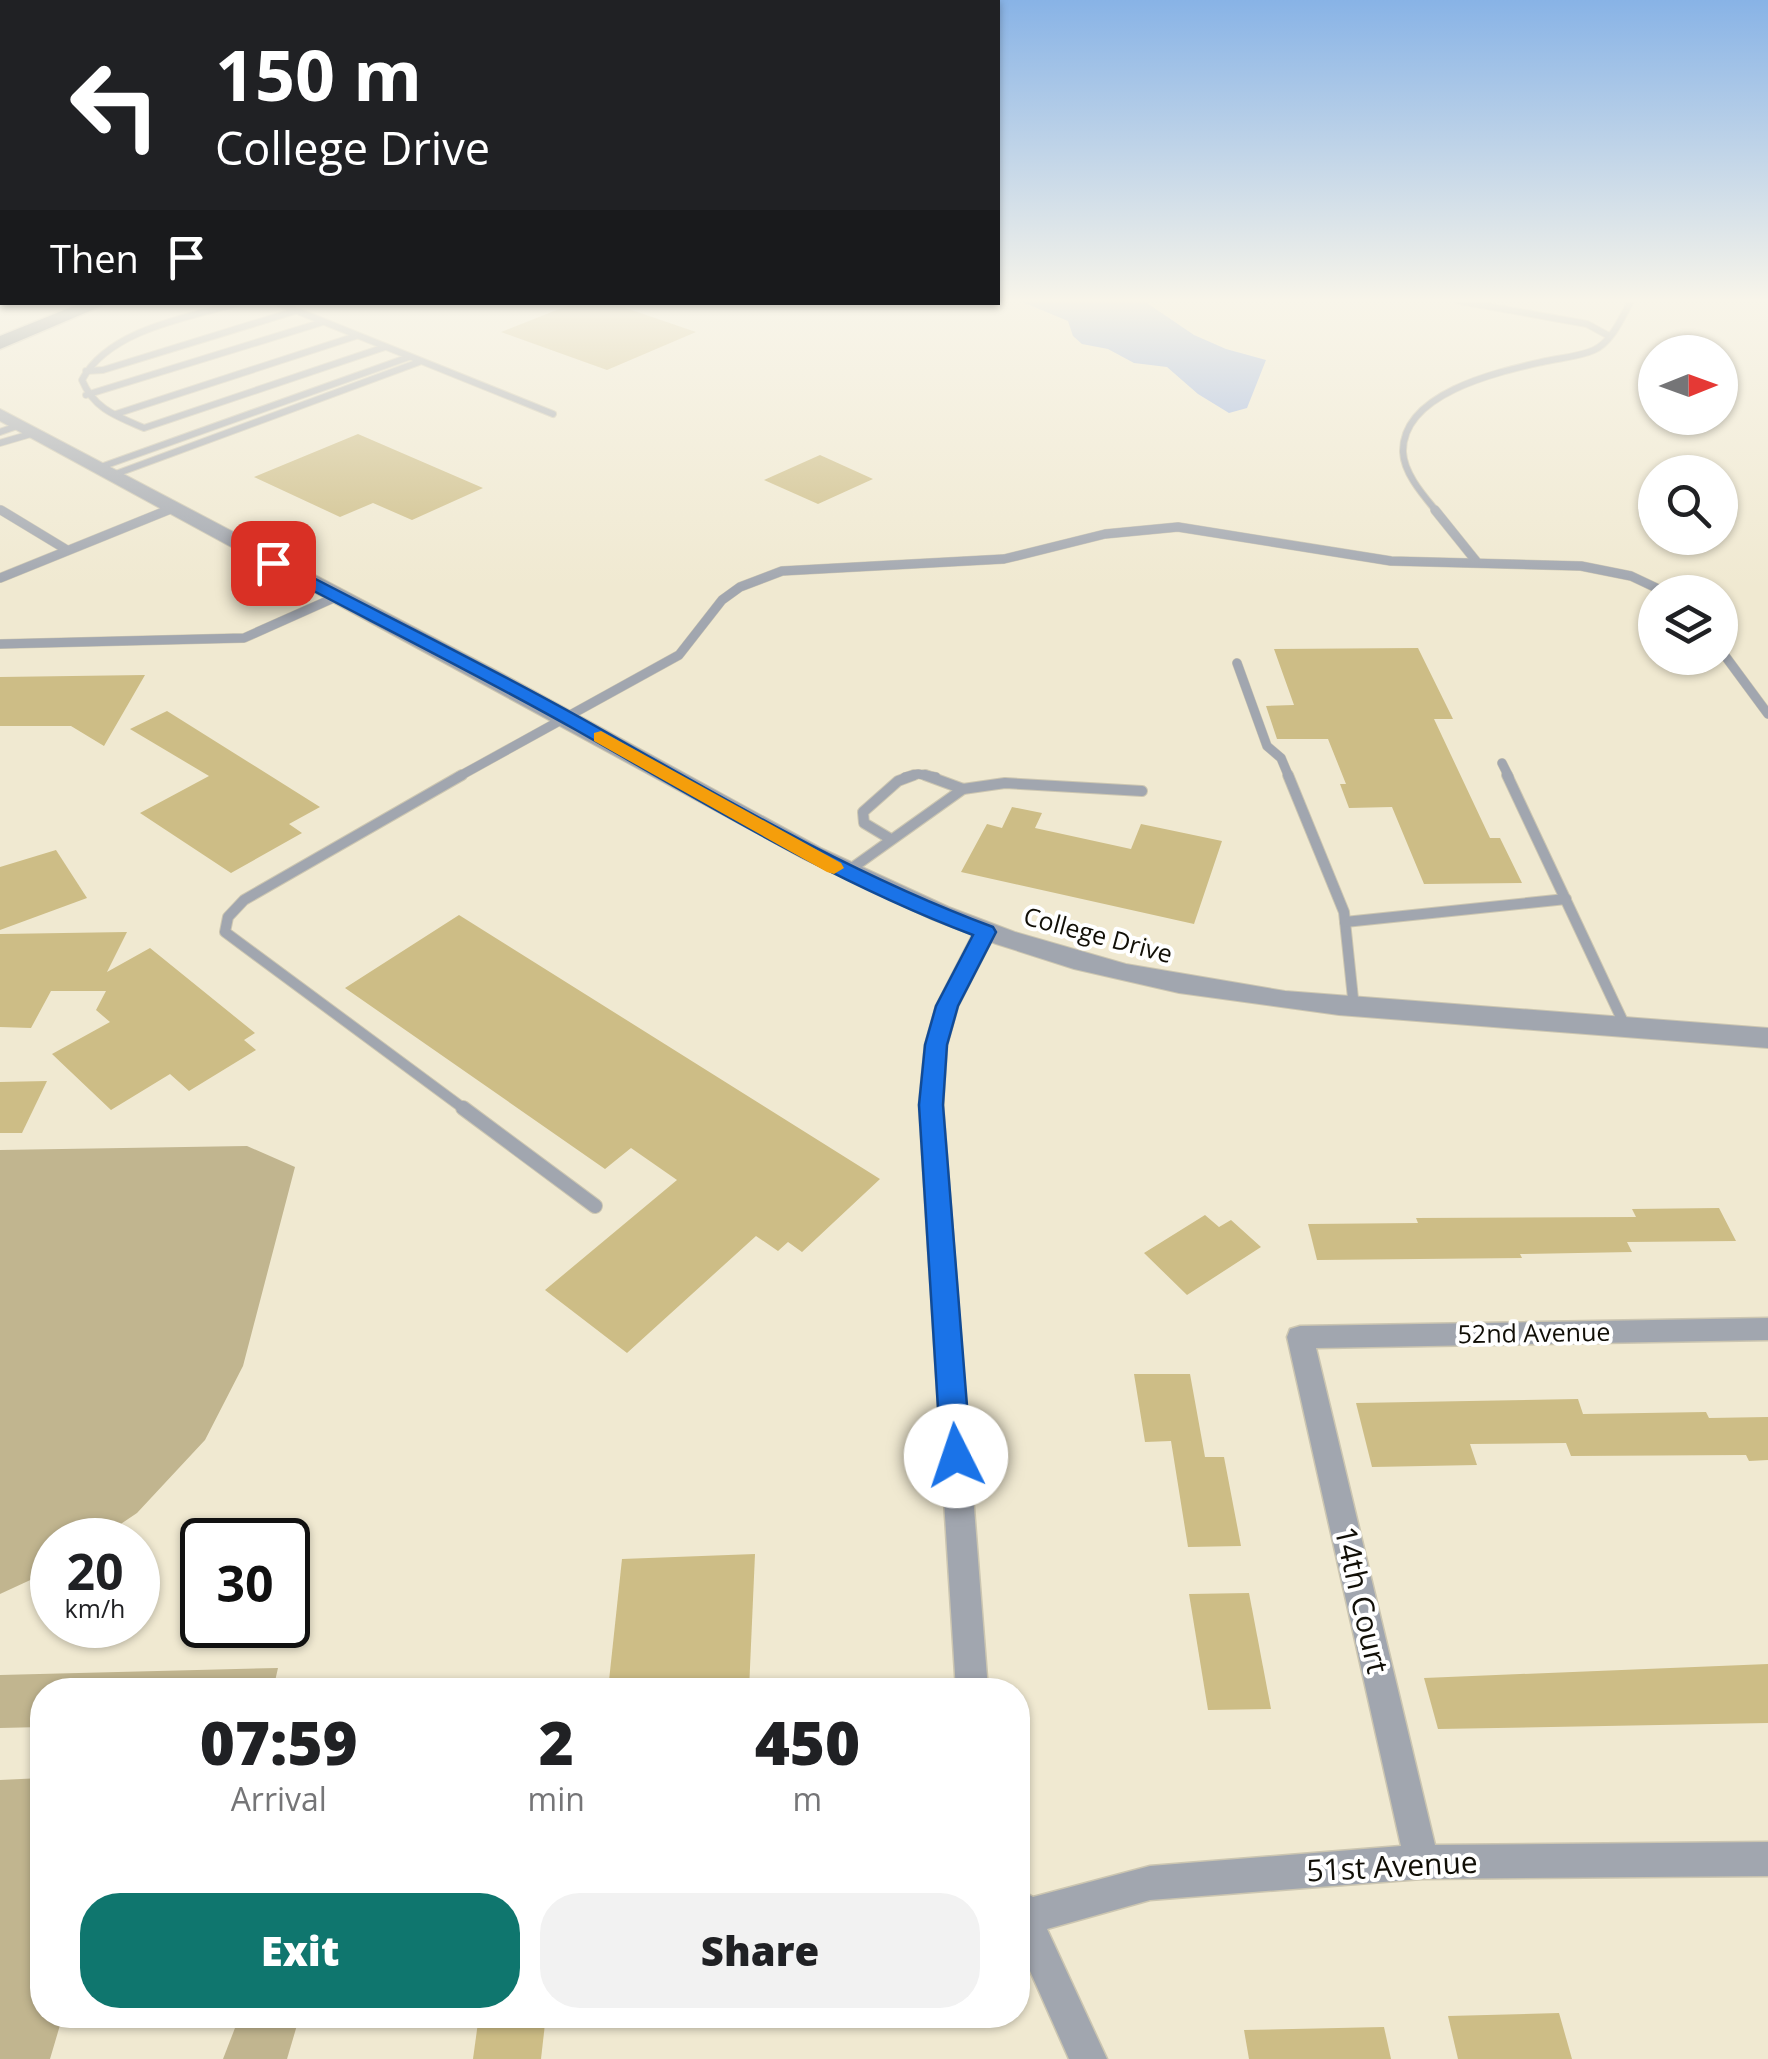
<!DOCTYPE html>
<style>
body{margin:0;font-family:"Open Sans",sans-serif;background:#f2f2f2;color:#202124;height:100vh;display:flex;flex-direction:column;font-size:38px;white-space:nowrap}
*{box-sizing:border-box;margin:0}
p{font-size:32px;color:#757577}
.icon{flex:none;width:55px;height:55px;fill:none;stroke:currentColor;stroke-width:2;stroke-linecap:round;stroke-linejoin:round}
.map{position:relative;flex:1;overflow:hidden}
.drawer{position:absolute;left:30px;top:1678px;width:1000px;height:350px;display:flex;flex-direction:column;background:#fff;border-radius:40px;box-shadow:0 2px 8px #0004}
.drawer>*{flex:none}
.banner{position:absolute;left:0px;top:0px;width:1000px;height:305px;box-shadow:0 2px 8px #0004;background:#202124;color:#fff;overflow:hidden}
.needle{width:65px;rotate:89deg}
.buttons{position:absolute;left:1638px;top:335px;display:grid;gap:20px}
.buttons a{display:grid;place-items:center;width:100px;height:100px;border-radius:50%;background:#fff;box-shadow:0 2px 8px #0004;font-size:50px}
.speed{position:absolute;left:30px;top:1518px;display:flex;gap:20px;font-size:50px;font-weight:700;text-align:center}
.speed>*{display:grid;place-content:center;width:130px;height:130px;border-radius:50%;background:#fff;box-shadow:0 2px 8px #0004;line-height:1}
.speed small{font-size:25px;font-weight:400}
.speed .limit{border:5px solid #111;border-radius:15px;background:#fff;color:#111}
.pin{position:absolute;display:grid;place-items:center;width:85px;height:85px;color:#fff;margin:-42px;border-radius:20px;box-shadow:0 5px 15px #0006}
.me{position:absolute;width:110px;margin:-55px;rotate:356deg;stroke-linejoin:round;filter:drop-shadow(0 0 8px #0008)}
.turn{display:flex;align-items:center;gap:35px;height:210px;padding:0 50px;font-size:45px}
.turn .icon{width:130px;height:130px;stroke-width:2.5}
.turn b{display:block;font-size:70px;line-height:85px}
.then{display:flex;align-items:center;height:95px;padding:0 50px;background:#0003;gap:20px;font-size:38px}
.eta{display:flex;justify-content:space-evenly;align-items:center;height:170px;text-align:center}
.eta b{font-size:60px;font-weight:800;line-height:70px}
.button{display:flex;gap:20px;margin-top:auto;padding:20px 50px}
.button a{flex:1;height:115px;border-radius:40px;background:#0f766e;color:#fff;font-size:40px;font-weight:800;line-height:115px;text-align:center}
.button a+a{background:#f2f2f2;color:#202124}
.map>svg:first-child{display:block}
.green{fill:#c1b58f}
.water{fill:#99b2e2}
.building{fill:#cdbd86}
.lines{fill:none;stroke-linecap:round;stroke-linejoin:round}
.service-far3-casing{stroke:#ccc6b1;stroke-width:8}
.service-far2-casing{stroke:#ccc6b1;stroke-width:10}
.service-far1-casing{stroke:#ccc6b1;stroke-width:12}
.service-casing{stroke:#ccc6b1;stroke-width:16}
.minor-casing{stroke:#ccc6b1;stroke-width:3}
.tertiary-casing{stroke:#ccc6b1;stroke-width:2}
.primary-casing{stroke:#ccc6b1;stroke-width:3}
.service-far3{stroke:#a1a6af;stroke-width:6}
.service-far2{stroke:#a1a6af;stroke-width:9}
.service-far1{stroke:#a1a6af;stroke-width:10}
.service{stroke:#a1a6af;stroke-width:14}
.minor{fill:#a1a6af;fill-rule:evenodd}
.tertiary{fill:#a1a6af;fill-rule:evenodd}
.primary{fill:#666f7f;fill-rule:evenodd}
.route{fill:#1a73e8;stroke:#114b97;stroke-width:2.5}
.slow{fill:#f59e0b}
.labels{text-anchor:middle;stroke-width:8;stroke-linejoin:round;paint-order:stroke}
.street-label{font-size:25px;fill:#110f07;stroke:#fff}
.near-street-label{font-size:30px;fill:#110f07;stroke:#fff}
</style>
<div class="map">
<svg width="1768" height="2059" viewBox="0 0 1768 2059">
<rect width="100%" height="100%" fill="#f0e9d1"/>
<!-- green -->
<g class="green">
<path d="M247,1146L295,1167L243,1366L205,1440L137,1513L97,1540H52V1570L0,1594V1150Z"/>
<path d="M278,1668L273,1690H42V1727L0,1728V1675Z"/>
<path d="M42,1778V2015H63L50,2059H0V1780Z"/>
<path d="M240,2015H300L287,2059H223Z"/>
</g>
<!-- water -->
<path class="water" d="M1020,301H1144L1194,335L1226,349L1266,360L1247,408L1229,413L1198,394L1167,367L1134,363L1108,349L1082,344L1073,336L1068,321Z"/>
<!-- building -->
<g class="building">
<path d="M577,302H608L696,332L607,370L501,332Z"/>
<path d="M358,434L483,488L412,520L373,503L340,517L254,477Z"/>
<path d="M820,455L873,479L818,504L764,480Z"/>
<path d="M1418,648L1453,719H1434L1490,838H1500L1522,883L1424,884L1392,807L1349,808L1340,784H1346L1328,739H1277L1266,706L1294,705L1274,649Z"/>
<path d="M145,675L104,746L71,726H0V677Z"/>
<path d="M167,711L320,807L289,824L302,833L231,873L140,813L209,776L130,729Z"/>
<path d="M1012,807L1042,813L1035,828L1131,849L1141,824L1222,841L1194,924L961,872L987,824L1002,828Z"/>
<path d="M56,850L87,898L0,930V867Z"/>
<path d="M459,915L880,1179L802,1252L788,1242L778,1251L756,1236L627,1353L545,1290L677,1180L631,1148L605,1169L345,988Z"/>
<path d="M127,932L107,972L150,948L255,1033L244,1040L256,1050L189,1091L170,1074L111,1110L52,1054L110,1022L96,1010L106,991H51L31,1028L0,1027V934Z"/>
<path d="M47,1081L22,1133H0V1082Z"/>
<path d="M1719,1208L1736,1241L1627,1242L1632,1252L1520,1254L1522,1258L1317,1260L1308,1224L1418,1223L1416,1218L1636,1217L1632,1209Z"/>
<path d="M1205,1215L1219,1227L1231,1220L1261,1247L1187,1295L1144,1253Z"/>
<path d="M1134,1374H1190L1205,1457H1224L1241,1546L1188,1547L1171,1441L1145,1442Z"/>
<path d="M1578,1399L1583,1414L1706,1412L1709,1418L1768,1417V1460L1749,1461L1746,1455L1571,1456L1566,1443L1470,1444L1477,1465L1372,1467L1356,1403Z"/>
<path d="M755,1554L749,1690H608L622,1559Z"/>
<path d="M1249,1593L1271,1709L1208,1710L1189,1594Z"/>
<path d="M1768,1664V1723L1438,1729L1424,1678Z"/>
<path d="M1559,2013L1572,2059H1458L1448,2016Z"/>
<path d="M479,2015H546L541,2059H473Z"/>
<path d="M1384,2027L1391,2059H1249L1244,2030Z"/>
</g>
<g class="lines">
<defs>
<g id="service-far3">
<path d="M1459,301L1587,324L1609,336"/>
<path d="M242,302C190,317 109,329 82,380C94,409 116,416 144,428L385,347"/>
<path d="M275,302L553,414"/>
<path d="M0,305L3,302"/>
<path d="M86,371L103,370L295,311"/>
<path d="M86,395L323,322"/>
<path d="M116,414L356,336"/>
<path d="M0,432L20,425"/>
<path d="M0,443L34,433"/>
<path d="M98,468L409,357"/>
<path d="M113,475L419,362"/>
<path d="M0,509L5,512"/>
<path d="M162,512L172,508"/>
<path d="M1437,512C1424,496 1404,474 1403,452C1402,393 1498,372 1542,362C1558,358 1579,357 1594,350C1612,342 1622,317 1631,301"/>
</g>
<g id="service-far2">
<path d="M1,510L67,550"/>
<path d="M1435,510L1476,561"/>
<path d="M0,578L168,510"/>
<path d="M0,644L244,638L336,597"/>
<path d="M1720,649L1768,714"/>
<path d="M1237,663L1267,746L1281,758L1289,777"/>
<path d="M1502,763L1509,777"/>
<path d="M458,777L679,655L722,600L740,587L782,571L1004,559L1105,534L1178,527L1391,561L1581,566L1631,576L1665,592"/>
<path d="M905,777L918,774L936,777"/>
</g>
<g id="service-far1">
<path d="M462,775L244,900L228,917L225,932L467,1111"/>
<path d="M925,775L963,789"/>
<path d="M1288,775L1344,912L1354,1008"/>
<path d="M1507,775L1626,1028"/>
<path d="M889,838L864,823L863,812L898,781L914,775"/>
<path d="M845,873L963,789L1005,783L1142,791"/>
<path d="M1345,922L1566,899"/>
</g>
<path id="service" d="M463,1108L595,1206"/>
<g id="minor">
<path d="M985,925L996,932L958,1006L947,1045L943,1105L988,1690H956L919,1105L925,1045L936,1006L974,932Z"/>
<path d="M1768,1318V1340L1316,1348L1435,1845L1768,1842V1876L1422,1879L1150,1900L1047,1929L1107,2059H1069L1018,1944V1888L1033,1897L1150,1866L1401,1846L1287,1337L1290,1329L1300,1326Z"/>
</g>
<path id="tertiary" d="M0,409L503,674L821,848L949,907L1015,932L1126,964L1285,991L1768,1028V1048L1339,1015L1179,993L1074,969L996,944L931,919L804,859L0,421Z"/>
<path id="primary" d="M84,302H111L0,349V336Z"/>
</defs>
<!-- service-far3 casing -->
<use href="#service-far3" class="service-far3-casing"/>
<!-- service-far2 casing -->
<use href="#service-far2" class="service-far2-casing"/>
<!-- service-far1 casing -->
<use href="#service-far1" class="service-far1-casing"/>
<!-- service casing -->
<use href="#service" class="service-casing"/>
<!-- minor casing -->
<use href="#minor" class="minor-casing"/>
<!-- tertiary casing -->
<use href="#tertiary" class="tertiary-casing"/>
<!-- primary casing -->
<use href="#primary" class="primary-casing"/>
<!-- service-far3 -->
<use href="#service-far3" class="service-far3"/>
<!-- service-far2 -->
<use href="#service-far2" class="service-far2"/>
<!-- service-far1 -->
<use href="#service-far1" class="service-far1"/>
<!-- service -->
<use href="#service" class="service"/>
<!-- minor -->
<use href="#minor" class="minor"/>
<!-- tertiary -->
<use href="#tertiary" class="tertiary"/>
<!-- primary -->
<use href="#primary" class="primary"/>
</g>
<!-- sky -->
<linearGradient id="sky" x2="0" y2="1"><stop stop-color="#88b3e6"/><stop offset="0.51" stop-color="#f8f5ea"/><stop offset="1" stop-color="#f8f5ea" stop-opacity="0"/></linearGradient>
<rect width="1768" height="589" fill="url(#sky)"/>
<!-- route -->
<path class="route" d="M268,560H279C380,613 482,663 581,718C716,794 848,873 993,927L996,932L958,1006L947,1045L943,1105L971,1456L966,1465L956,1469L946,1465L941,1456L919,1105L925,1045L936,1006L973,935C833,882 706,804 576,730C475,673 370,621 268,567Z"/>
<!-- slow -->
<path class="slow" d="M601,731L841,863L844,868L834,874L827,872L594,741V733Z"/>
<g class="labels">
<!-- street labels -->
<g class="street-label">
<text transform="translate(1098 935) rotate(15)" y="9">College Drive</text>
<text transform="translate(1534 1333) rotate(-1)" y="9">52nd Avenue</text>
</g>
<!-- near-street labels -->
<g class="near-street-label">
<text transform="translate(1361 1600) rotate(77)" y="10">14th Court</text>
<text transform="translate(1392 1867) rotate(-3)" y="10">51st Avenue</text>
</g>
</g>
</svg>
<div class="buttons">
<a><svg class="needle" viewBox="-14 -14 28 28"><path d="M0-13l5 13h-10z" fill="#e53935"/><path d="M0 13l5-13h-10z" fill="#757577"/></svg></a>
<a><svg class="icon" aria-label="search" viewBox="0 0 24 24"><circle cx="10" cy="10" r="6"/><path d="M15 15l6 6"/></svg></a>
<a><svg class="icon" aria-label="layers" viewBox="0 0 24 24"><path d="M12 4l9 5-9 5-9-5zM3 14l9 5 9-5"/></svg></a>
</div>
<div class="speed"><div>20<small>km/h</small></div><div class="limit">30</div></div>
<div class="pin" style="left:273px;top:563px;background:#d93025"><svg class="icon" aria-label="arrive" viewBox="0 0 24 24"><path d="M6 21V4h12l-3 4 3 4H6"/></svg></div>
<svg class="me" style="left:956px;top:1456px" viewBox="-20 -20 40 40"><circle r="19" fill="#fff"/><path d="M0-13L10 11 0 6-10 11z" fill="#1a73e8"/></svg>
<div class="banner">
<div class="turn"><svg class="icon" aria-label="left" viewBox="0 0 24 24"><path d="M17 20v-9H6M10 6l-5 5 5 5"/></svg><div><b>150 m</b>College Drive</div></div>
<div class="then">Then<svg class="icon" aria-label="arrive" viewBox="0 0 24 24"><path d="M6 21V4h12l-3 4 3 4H6"/></svg></div>
</div>
<section class="drawer">
<div class="eta">
<div><b>07:59</b><p>Arrival</p></div>
<div><b>2</b><p>min</p></div>
<div><b>450</b><p>m</p></div>
</div>
<div class="button"><a>Exit</a><a>Share</a></div>
</section>
</div>
